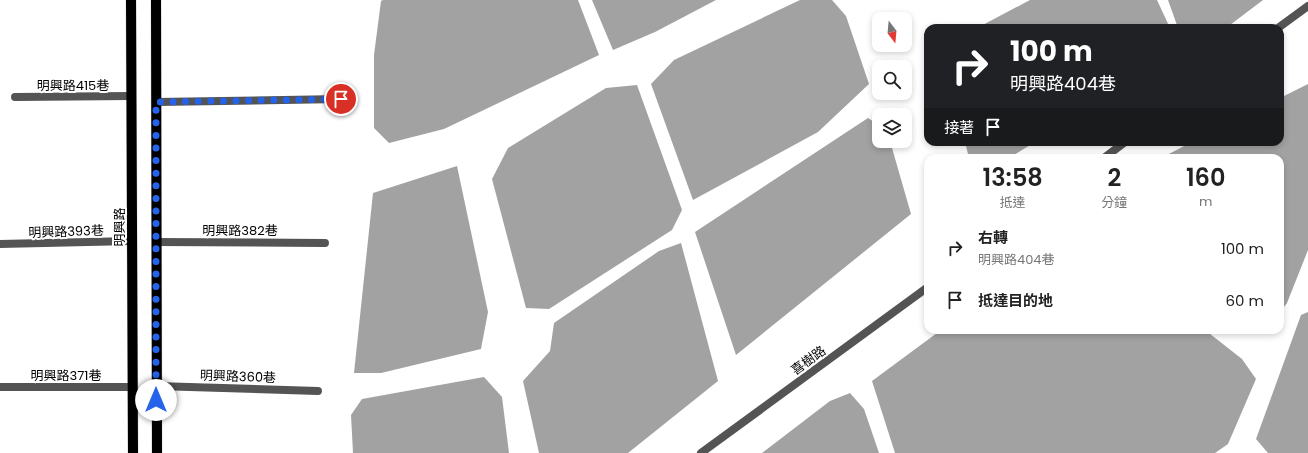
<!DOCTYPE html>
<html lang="zh-TW">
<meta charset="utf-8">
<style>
body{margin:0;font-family:Poppins,"Noto Sans TC",sans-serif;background:#f2f2f2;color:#222;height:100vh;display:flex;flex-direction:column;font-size:15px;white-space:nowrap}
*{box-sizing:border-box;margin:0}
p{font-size:13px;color:#767676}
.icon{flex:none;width:22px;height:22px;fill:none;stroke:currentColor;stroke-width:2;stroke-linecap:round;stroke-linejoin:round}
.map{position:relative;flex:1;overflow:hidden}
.drawer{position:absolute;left:924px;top:154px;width:360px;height:180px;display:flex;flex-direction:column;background:#fff;border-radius:12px;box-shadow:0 2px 6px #0003}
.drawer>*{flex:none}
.top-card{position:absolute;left:924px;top:24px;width:360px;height:122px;border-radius:12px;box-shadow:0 2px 6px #0003;background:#202124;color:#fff;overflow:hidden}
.needle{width:26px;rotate:164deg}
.buttons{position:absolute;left:872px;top:12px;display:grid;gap:8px}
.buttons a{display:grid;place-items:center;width:40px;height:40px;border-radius:8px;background:#fff;box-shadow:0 2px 6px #0003;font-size:20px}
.pin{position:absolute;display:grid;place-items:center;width:34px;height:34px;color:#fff;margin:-17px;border:2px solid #fff;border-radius:50%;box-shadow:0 1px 4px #0007}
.me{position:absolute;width:44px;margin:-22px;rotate:0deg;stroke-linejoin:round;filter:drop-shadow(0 0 3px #0008)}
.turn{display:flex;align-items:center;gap:14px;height:84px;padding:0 20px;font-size:18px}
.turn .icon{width:52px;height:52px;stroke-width:2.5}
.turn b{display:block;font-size:28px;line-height:34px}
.then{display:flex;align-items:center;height:38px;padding:0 20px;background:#0003;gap:8px;font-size:15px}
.eta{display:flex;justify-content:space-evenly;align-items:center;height:68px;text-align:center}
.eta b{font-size:24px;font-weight:600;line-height:28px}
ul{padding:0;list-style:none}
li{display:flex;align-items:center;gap:12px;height:52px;padding:0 20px}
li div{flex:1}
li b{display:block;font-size:15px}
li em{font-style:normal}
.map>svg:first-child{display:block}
.water{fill:#a2a2a2}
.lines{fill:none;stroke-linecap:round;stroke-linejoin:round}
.primary-casing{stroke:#dbdbdb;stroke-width:11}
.service{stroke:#545454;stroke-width:8}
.tertiary{stroke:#545454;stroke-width:8}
.primary{stroke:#000;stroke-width:10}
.route{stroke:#2563eb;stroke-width:7;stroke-dasharray:0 12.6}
.labels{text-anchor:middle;stroke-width:4;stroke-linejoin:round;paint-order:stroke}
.street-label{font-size:13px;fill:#000;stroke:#fff}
</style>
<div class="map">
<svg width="1308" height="453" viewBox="0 0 1308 453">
<rect width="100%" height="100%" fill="#fff"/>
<!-- water -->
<g class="water">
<path d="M383,0H578L599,55L444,129L389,143L374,128V55L381,1Z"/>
<path d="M592,0H716L655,32L613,50Z"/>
<path d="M800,0H832L846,16L869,84L818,132L693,200L651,84L674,60Z"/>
<path d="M1030,0H1157L1170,28H977Z"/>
<path d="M1168,0H1263L1226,28H1178Z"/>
<path d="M1308,84V250L1287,303L1280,312V158H1161L1192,142H1280V98Z"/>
<path d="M637,85L682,210L672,230L549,309L526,308L492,179L508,148L606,88Z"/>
<path d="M868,118L879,125V141H890L911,214L736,355L695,232Z"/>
<path d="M965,142H1035L1014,155L969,158Z"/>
<path d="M457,166L488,312L481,349L381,373H354L373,193Z"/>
<path d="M681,243L718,381L628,453H539L523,381L550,351L554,323L659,251Z"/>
<path d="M1308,312V453H1268L1256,439L1301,315Z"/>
<path d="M941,330H1205L1242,359L1256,379L1228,444L1215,453H895L872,381Z"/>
<path d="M484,377L502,397L509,453H353L351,415L362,399Z"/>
<path d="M850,393L864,409L879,453H762L830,401Z"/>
</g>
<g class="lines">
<defs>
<g id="primary">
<path d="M131,0L133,453"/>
<path d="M156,0L157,453"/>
</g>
</defs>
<!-- primary casing -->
<use href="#primary" class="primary-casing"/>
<!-- service -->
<g class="service">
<path d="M15,97L132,96"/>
<path d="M156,102L341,99"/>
<path d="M156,242L325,243"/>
<path d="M0,244L132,241"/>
<path d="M156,386L318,391"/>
<path d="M0,387H132"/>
</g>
<!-- tertiary -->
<g class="tertiary">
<path d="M1278,28L1308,6"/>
<path d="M1104,158L1125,142"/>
<path d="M701,453L928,287"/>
</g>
<!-- primary -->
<use href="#primary" class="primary"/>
</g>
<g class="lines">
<!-- route -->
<path class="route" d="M156,400V102L341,99"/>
</g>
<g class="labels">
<!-- street labels -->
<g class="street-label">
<text x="73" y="90">明興路415巷</text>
<text transform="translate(119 227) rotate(-90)" y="5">明興路</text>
<text x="240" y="235">明興路382巷</text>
<text transform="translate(66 231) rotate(-2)" y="5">明興路393巷</text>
<text transform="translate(808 360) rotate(-36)" y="5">喜樹路</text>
<text x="66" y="380">明興路371巷</text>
<text transform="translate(238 376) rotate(2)" y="5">明興路360巷</text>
</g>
</g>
</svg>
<div class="buttons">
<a><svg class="needle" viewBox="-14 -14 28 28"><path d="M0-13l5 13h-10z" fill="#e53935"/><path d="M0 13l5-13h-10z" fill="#767676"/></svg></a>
<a><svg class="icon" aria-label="search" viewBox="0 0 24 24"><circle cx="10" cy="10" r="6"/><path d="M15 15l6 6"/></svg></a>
<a><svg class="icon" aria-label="layers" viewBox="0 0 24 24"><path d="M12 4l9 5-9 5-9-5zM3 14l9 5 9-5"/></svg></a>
</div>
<div class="pin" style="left:341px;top:99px;background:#d93025"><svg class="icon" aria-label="arrive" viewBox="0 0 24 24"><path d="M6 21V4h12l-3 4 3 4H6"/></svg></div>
<svg class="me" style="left:156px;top:400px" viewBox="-20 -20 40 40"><circle r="19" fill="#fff"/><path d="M0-13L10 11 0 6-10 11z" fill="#2563eb"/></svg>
<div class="top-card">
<div class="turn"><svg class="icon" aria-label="right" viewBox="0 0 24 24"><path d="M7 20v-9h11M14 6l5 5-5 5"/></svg><div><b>100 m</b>明興路404巷</div></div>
<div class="then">接著<svg class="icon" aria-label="arrive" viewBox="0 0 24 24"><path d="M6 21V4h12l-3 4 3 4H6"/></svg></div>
</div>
<section class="drawer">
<div class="eta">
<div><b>13:58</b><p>抵達</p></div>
<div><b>2</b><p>分鐘</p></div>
<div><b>160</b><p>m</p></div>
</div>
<ul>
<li><svg class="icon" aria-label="right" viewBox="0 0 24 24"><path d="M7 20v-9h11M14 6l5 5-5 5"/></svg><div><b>右轉</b><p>明興路404巷</p></div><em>100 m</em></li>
<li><svg class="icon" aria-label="arrive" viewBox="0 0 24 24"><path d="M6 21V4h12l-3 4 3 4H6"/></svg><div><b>抵達目的地</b></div><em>60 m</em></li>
</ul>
</section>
</div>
